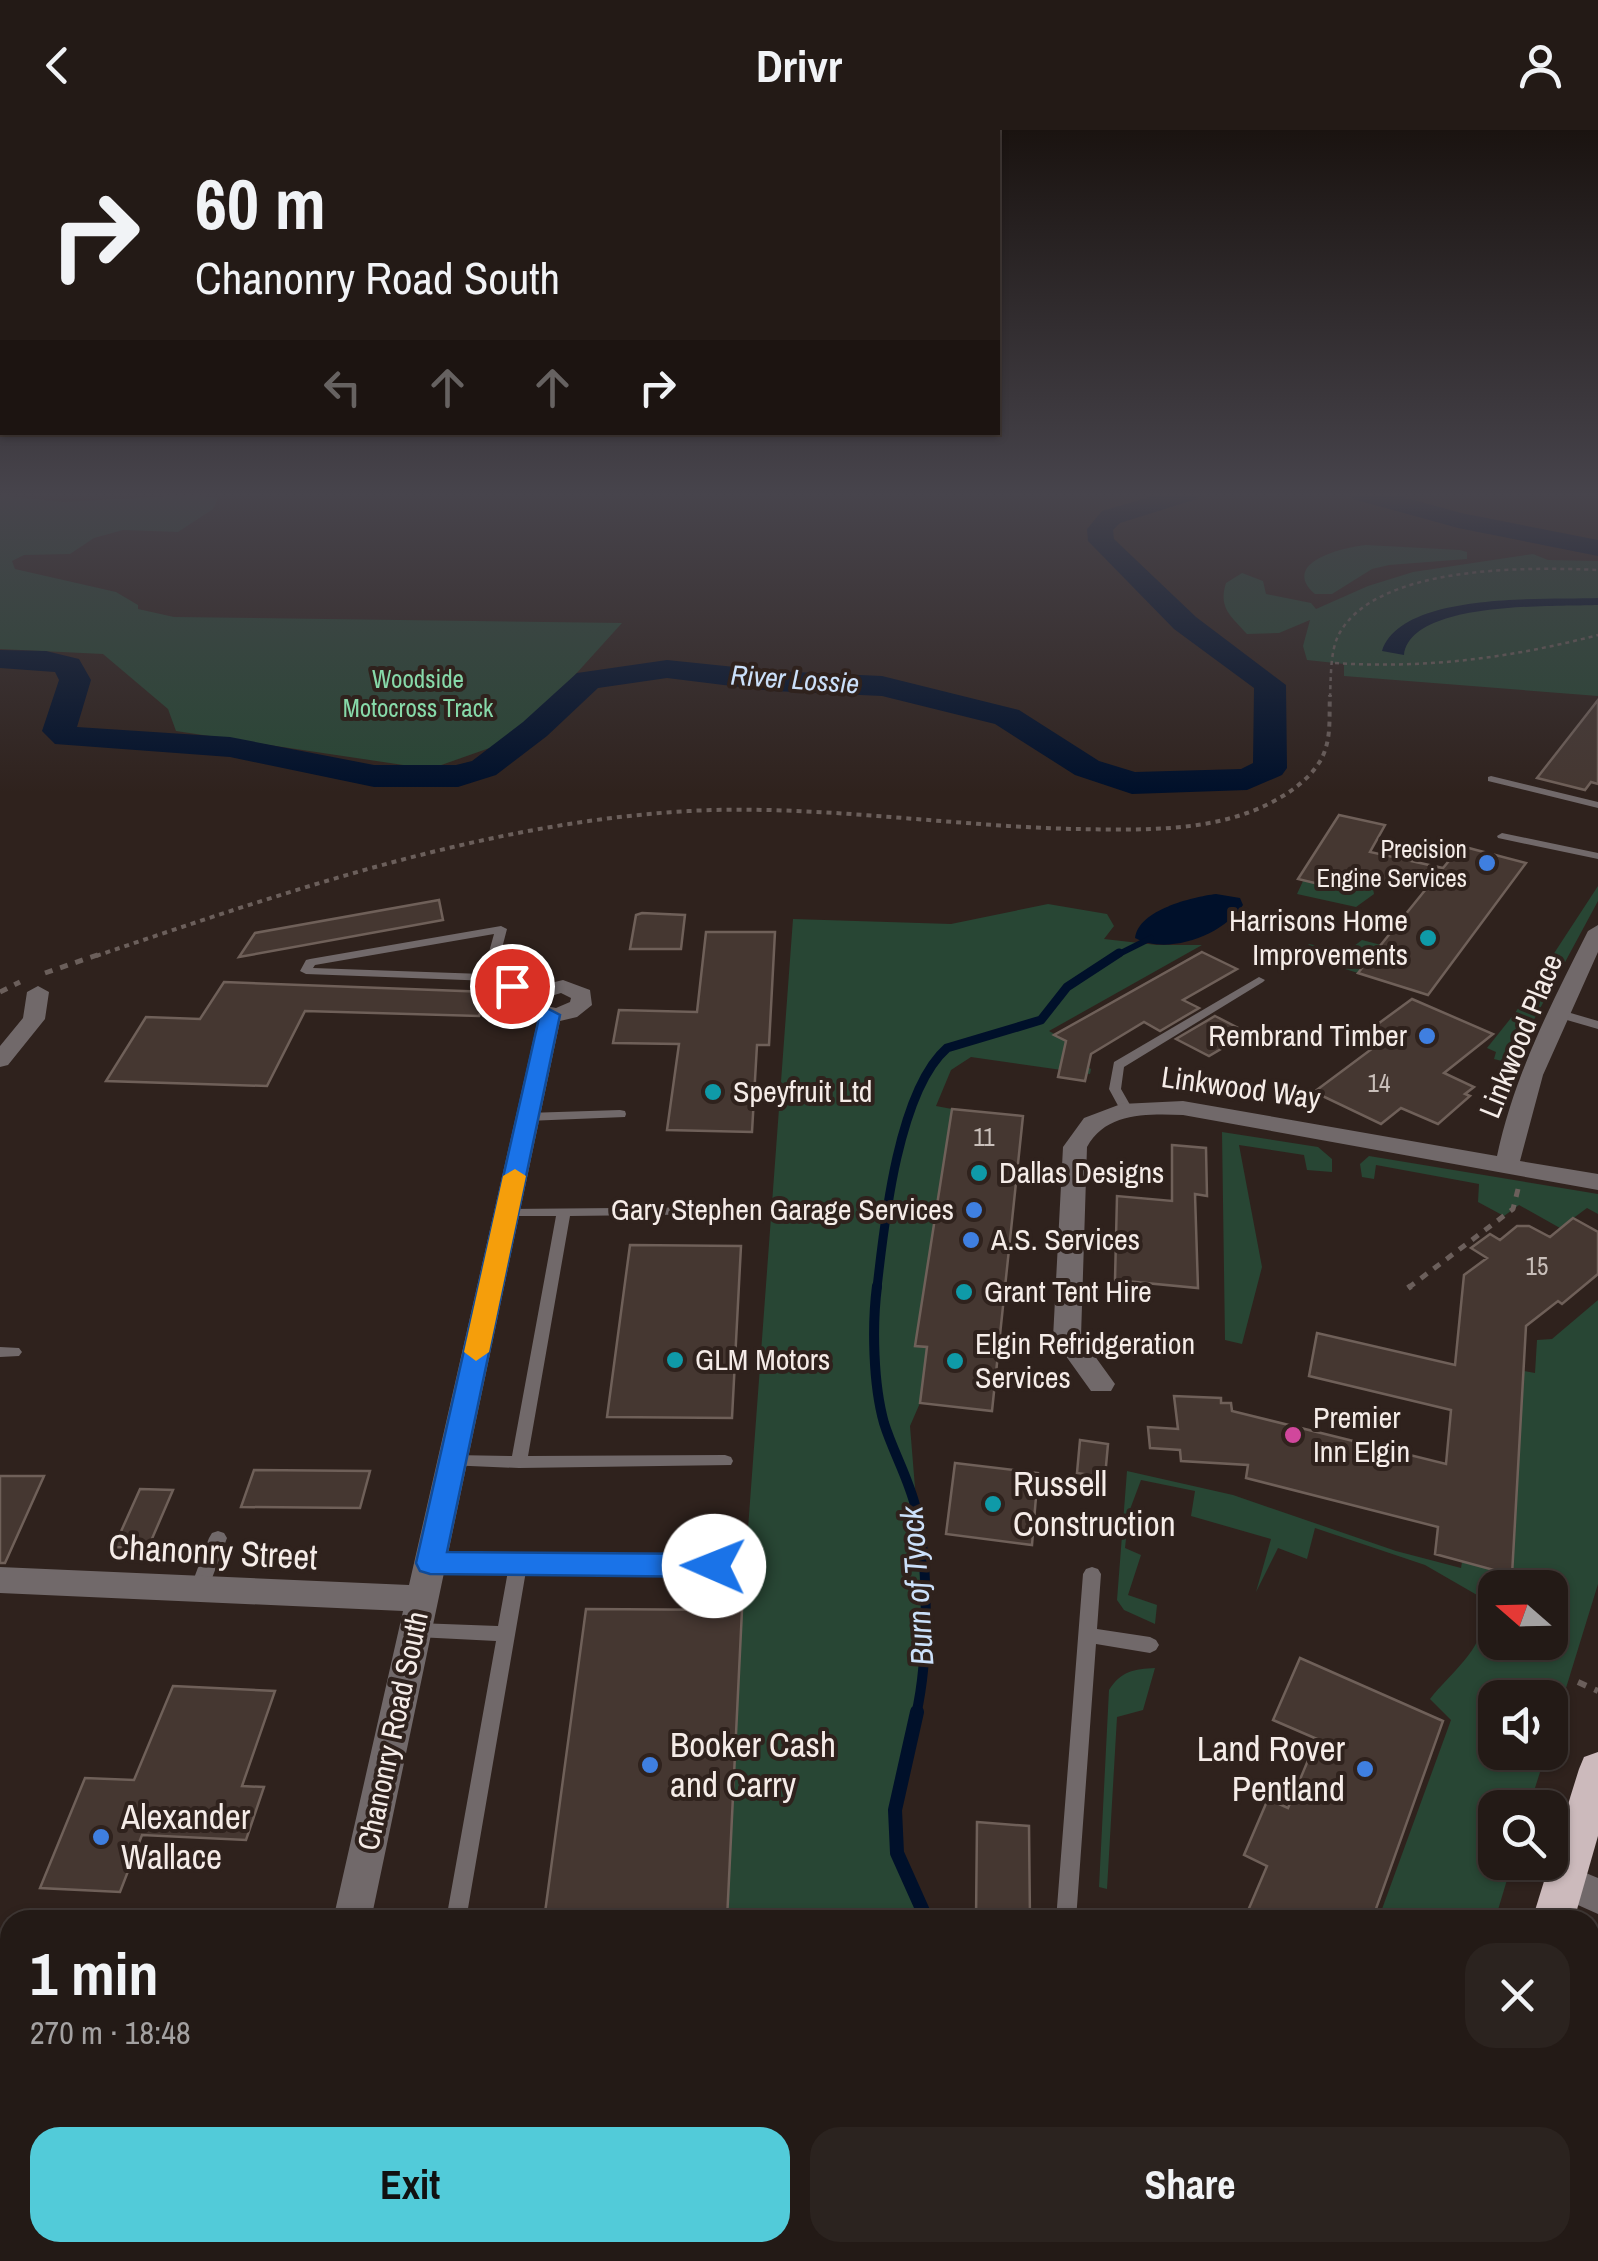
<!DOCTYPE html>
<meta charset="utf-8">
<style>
body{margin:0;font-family:"Archivo Narrow",sans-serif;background:#2b231f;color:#f1f3f6;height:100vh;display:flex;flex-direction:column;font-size:38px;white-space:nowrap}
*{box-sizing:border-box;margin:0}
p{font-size:32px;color:#a3a1a1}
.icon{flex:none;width:55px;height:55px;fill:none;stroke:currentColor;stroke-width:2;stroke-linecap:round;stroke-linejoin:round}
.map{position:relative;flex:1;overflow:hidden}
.details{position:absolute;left:0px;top:1780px;width:1600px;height:352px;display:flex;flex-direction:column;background:#231a16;border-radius:30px 30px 0 0;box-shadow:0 2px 8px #0004,0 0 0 2px #403835}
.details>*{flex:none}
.top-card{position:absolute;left:0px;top:0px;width:1000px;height:305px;box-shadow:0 2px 8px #0004,0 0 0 2px #403835;background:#231a16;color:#f1f3f6;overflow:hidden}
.needle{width:65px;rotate:290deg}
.buttons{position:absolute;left:1478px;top:1440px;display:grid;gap:20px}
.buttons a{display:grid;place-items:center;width:90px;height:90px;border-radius:20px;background:#231a16;box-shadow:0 2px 8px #0004,0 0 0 2px #403835;font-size:50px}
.pin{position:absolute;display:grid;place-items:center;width:85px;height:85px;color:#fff;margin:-42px;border:5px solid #fff;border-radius:50%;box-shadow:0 2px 10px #0007}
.me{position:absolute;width:110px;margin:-55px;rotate:271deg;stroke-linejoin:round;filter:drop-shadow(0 0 8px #0008)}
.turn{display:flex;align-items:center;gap:35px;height:210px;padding:0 30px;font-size:45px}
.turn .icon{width:130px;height:130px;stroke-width:2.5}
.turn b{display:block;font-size:70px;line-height:85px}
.lanes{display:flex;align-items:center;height:95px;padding:0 30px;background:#0003;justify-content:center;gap:50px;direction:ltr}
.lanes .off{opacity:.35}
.round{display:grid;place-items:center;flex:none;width:105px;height:105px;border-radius:30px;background:#2b231f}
.overview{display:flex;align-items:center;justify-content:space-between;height:170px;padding:0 30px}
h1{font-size:60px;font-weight:800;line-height:75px}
.button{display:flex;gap:20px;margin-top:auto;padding:20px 30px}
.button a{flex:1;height:115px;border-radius:30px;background:#52cbd9;color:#111;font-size:40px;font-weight:800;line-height:115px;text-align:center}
.button a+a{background:#2b231f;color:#f1f3f6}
header{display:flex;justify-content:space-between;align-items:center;height:130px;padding:0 30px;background:#231a16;font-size:45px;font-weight:800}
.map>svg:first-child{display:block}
.green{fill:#284634;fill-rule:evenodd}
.water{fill:#00102a}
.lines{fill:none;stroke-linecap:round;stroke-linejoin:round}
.stream-far3{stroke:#00102a;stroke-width:6}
.stream-far2{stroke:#00102a;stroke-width:9}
.stream-far1{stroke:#00102a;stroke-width:10}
.stream{stroke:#00102a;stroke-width:14}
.river{fill:#00102a;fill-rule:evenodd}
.building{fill:#453731;stroke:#6f6059;stroke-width:2.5}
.path-far3{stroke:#6b5f5b;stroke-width:2.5;stroke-dasharray:4 4;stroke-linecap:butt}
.path-far2{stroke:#6b5f5b;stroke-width:4;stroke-dasharray:5 5;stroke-linecap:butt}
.path-far1{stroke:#6b5f5b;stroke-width:5;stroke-dasharray:8 8;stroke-linecap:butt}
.path{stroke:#6b5f5b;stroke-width:6;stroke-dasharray:9 9;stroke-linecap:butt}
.service{fill:#71696a;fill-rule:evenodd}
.minor{fill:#71696a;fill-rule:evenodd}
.trunk{fill:#ccbabc;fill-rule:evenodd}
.route{fill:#1a73e8;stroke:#114b97;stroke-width:2.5}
.slow{fill:#f59e0b}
.shop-dot{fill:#3f7fe0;stroke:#2f221d;stroke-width:4}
.culture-dot{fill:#0f9aa8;stroke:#2f221d;stroke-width:4}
.hotel-dot{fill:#d1479c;stroke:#2f221d;stroke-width:4}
.labels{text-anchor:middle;stroke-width:8;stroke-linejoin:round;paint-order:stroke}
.far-park-label{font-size:25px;fill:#87d9a9;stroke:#2f221d}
.far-poi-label{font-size:25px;fill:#f5ece8;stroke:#2f221d;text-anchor:end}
.number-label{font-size:25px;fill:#c9bfba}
.far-water-label{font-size:28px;font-style:italic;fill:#cbe0fa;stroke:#2f221d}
.poi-label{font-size:30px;fill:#f5ece8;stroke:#2f221d;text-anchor:start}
.street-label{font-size:30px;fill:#f5ece8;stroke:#2f221d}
.water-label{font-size:32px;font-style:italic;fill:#cbe0fa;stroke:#2f221d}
.near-poi-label{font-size:35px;fill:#f5ece8;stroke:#2f221d;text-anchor:start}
.near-street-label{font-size:35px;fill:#f5ece8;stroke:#2f221d}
</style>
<header><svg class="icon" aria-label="back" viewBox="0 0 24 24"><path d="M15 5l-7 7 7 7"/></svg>Drivr<svg class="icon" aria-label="person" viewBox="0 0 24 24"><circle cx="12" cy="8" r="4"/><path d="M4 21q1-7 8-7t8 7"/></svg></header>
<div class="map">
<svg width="1598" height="2131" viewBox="0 0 1598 2131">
<rect width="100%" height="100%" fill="#2f221d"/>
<!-- green -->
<g class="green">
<path d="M0,365L63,372L192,365L218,368L213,379L178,402L123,400L94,408L70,424L24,425L12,431L15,439L116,462L138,475V479L174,487L622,493L565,556L498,615L430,639L176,601L168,579L103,524L0,519Z"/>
<path d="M1366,415L1460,420L1467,422V429L1389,435L1372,439L1332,464H1315C1279,432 1345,417 1366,415Z"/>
<path d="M1533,424L1548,430L1598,431V566L1344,546V534L1307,530L1303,516L1310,490L1279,503L1247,504C1231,486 1218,478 1226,453L1242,443L1263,451L1266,464L1311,473L1316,479L1368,456L1413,442Z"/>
<path d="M1354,750L1372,754L1374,764L1356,777L1297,764L1303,751L1347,761Z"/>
<path d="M1598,756V771L1530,897L1521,899L1510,933L1494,929L1496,922L1487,918L1515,883Z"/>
<path d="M1048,774L1107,784L1114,796L1104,809L1157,815H1202L1049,901L1090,924L1078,931L1091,939L1090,944L971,927L951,940L936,976L952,979L916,1215L927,1217L920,1273L910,1296L925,1481V1545L895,1680L897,1723L910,1746L927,1790H727L742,1480L793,789L951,794Z"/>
<path d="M1362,810L1381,815L1358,843L1300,825L1309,814L1346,822Z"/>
<path d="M1222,1002L1318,1017L1332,1029V1042L1307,1040L1304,1025L1239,1015L1262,1137L1242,1214L1225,1210Z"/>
<path d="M1369,1026L1598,1064V1084L1587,1078L1560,1098L1519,1075L1504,1086L1478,1072L1479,1054L1376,1035L1374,1049L1362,1047L1360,1034Z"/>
<path d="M1598,1170V1454L1550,1610V1568H1495V1622L1546,1623L1529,1677L1495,1678V1732L1512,1733L1495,1790H1378L1451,1590L1430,1569C1454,1538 1500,1508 1477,1465L1425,1435L1315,1398L1307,1429L1278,1418L1256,1462L1271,1409L1191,1386L1195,1361L1141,1350L1129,1382L1125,1418L1141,1425L1128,1465L1157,1475L1155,1494L1124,1480L1117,1470L1127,1341L1233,1365L1396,1421L1461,1438L1462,1432L1511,1444L1524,1241L1535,1243L1537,1210L1552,1209ZM1495,1458H1550V1512H1495Z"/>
<path d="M1155,1538L1143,1580L1117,1587L1107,1759L1099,1757L1109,1560C1121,1541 1134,1539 1155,1538Z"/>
<path d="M1267,2122H1380V2123L1375,2131H1264Z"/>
</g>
<!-- water -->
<g class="water">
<path d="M1598,468V475C1555,477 1411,470 1404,525L1382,521C1401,461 1546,470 1598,468Z"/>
<path d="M1216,764L1240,768L1243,775C1224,805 1167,826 1135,808C1138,780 1192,767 1216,764Z"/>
</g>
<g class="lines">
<!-- stream-far3 -->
<path class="stream-far3" d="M1115,826L1151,808"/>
<!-- stream-far2 -->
<path class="stream-far2" d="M877,1158C884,1095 898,961 947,918L1041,890L1067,857L1119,823"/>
<!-- stream-far1 -->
<path class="stream-far1" d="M877,1156C872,1195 873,1254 884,1293C893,1322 909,1349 916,1379C929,1436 929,1528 916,1585"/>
<!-- stream -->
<g class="stream">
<path d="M917,1582L895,1680L897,1723L927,1790"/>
<path d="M1015,2122L1017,2131"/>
</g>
<!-- river -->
<g class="river">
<path d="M1160,364H1200L1197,369L1120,393L1113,400L1114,409L1196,487L1286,555L1287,638L1282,645L1247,660L1132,664L1075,645L995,594L882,566L773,561L667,548L598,558L547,606L496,645L458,657H374L230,627L55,614L42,601L59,550L55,542L0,538V520L46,521L79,529L91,550L77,597L230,607L374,635H456L472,631L523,592L577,543L667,530L773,541L882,546L1019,580L1099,631L1135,642L1241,639L1253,633L1254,558L1174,499L1088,411L1087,399L1102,381Z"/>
<path d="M1350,364H1392L1461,383L1598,410V426L1458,398L1353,369Z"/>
</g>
</g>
<!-- building -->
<g class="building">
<path d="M1598,570V654L1591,652L1585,660L1537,648Z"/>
<path d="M1339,685L1385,695L1370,722L1443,738L1461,716L1526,733L1428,865L1358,843L1426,759L1357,744L1348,761L1298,749Z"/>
<path d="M439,770L443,790L239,827L255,803Z"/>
<path d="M642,783L685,785L681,819H630L636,785Z"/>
<path d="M706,802H775L769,915H757L752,1002L667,1000L679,914L613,913L619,880L697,882Z"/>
<path d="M1202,822L1237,839L1183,870L1199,878L1160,901L1144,892L1091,924L1085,951L1058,947L1066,911L1054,905Z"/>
<path d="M224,852L488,862L479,886L305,881L267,956L106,951L146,887L200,889Z"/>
<path d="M1412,869L1493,904L1444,943L1474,957L1465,964L1470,966L1438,994L1401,978L1381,994L1314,962L1377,915L1360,907Z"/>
<path d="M1215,886L1248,903L1209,926L1176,909Z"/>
<path d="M952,979L1023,986L992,1281L920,1273L927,1217L915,1216Z"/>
<path d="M1172,1015L1206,1018L1207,1066L1195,1064L1198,1158L1115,1150L1117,1066L1172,1071Z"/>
<path d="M1573,1088L1598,1102V1144L1562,1174L1558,1171L1526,1196L1512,1445L1435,1424L1438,1397L1246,1348L1248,1335L1181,1331L1180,1320L1150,1318L1148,1297L1178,1299L1174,1266L1221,1268V1273H1231L1232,1281L1446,1334L1451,1280L1309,1246L1317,1203L1455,1235L1464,1145L1487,1128L1471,1118L1490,1104L1500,1110L1517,1096H1529L1550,1107Z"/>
<path d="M630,1115L741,1116L732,1288L607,1287Z"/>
<path d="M1080,1310L1108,1314L1105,1347L1077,1343Z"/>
<path d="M955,1333L1038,1343L1032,1415L946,1404Z"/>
<path d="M254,1340L370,1341L360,1378L241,1377Z"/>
<path d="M0,1346H44L5,1433H0Z"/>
<path d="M140,1359L173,1360L148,1418L114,1417Z"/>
<path d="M586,1479L742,1480L727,1790H544Z"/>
<path d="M1300,1528L1443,1591L1372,1790H1244L1267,1736L1244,1725L1268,1669L1288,1678L1317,1609L1273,1590Z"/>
<path d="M173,1556L275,1561L242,1656L264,1657L246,1710L142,1705L120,1762L40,1758L85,1648L134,1650Z"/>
<path d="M977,1692L1029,1696L1030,1790H976Z"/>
</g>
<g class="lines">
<!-- path-far3 -->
<g class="path-far3">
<path d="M1335,533C1425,539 1511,528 1598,505"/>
<path d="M1330,567C1331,549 1330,523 1338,506C1374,434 1530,437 1598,440"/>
</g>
<!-- path-far2 -->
<path class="path-far2" d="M96,826C294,759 501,687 712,680C834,677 954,696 1075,699C1131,700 1194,702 1247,683C1276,673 1318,649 1326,617C1331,601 1329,581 1330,565"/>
<!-- path-far1 -->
<g class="path-far1">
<path d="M45,843L103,823"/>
<path d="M0,862L20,852"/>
<path d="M1408,1158L1513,1079L1518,1059"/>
</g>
<!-- path -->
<g class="path">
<path d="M1408,1158L1411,1156"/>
<path d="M1578,1552L1598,1561"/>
</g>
<!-- service -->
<g class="service">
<path d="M1491,646L1598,672V678L1488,651V647Z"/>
<path d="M1502,703L1598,723V729L1498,708L1497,706Z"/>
<path d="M501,796L507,799L495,845L538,861L540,864L538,867H530L491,851L306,844L300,841L306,830L310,829ZM494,804L483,844L313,838L315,835Z"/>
<path d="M1259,847L1265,850L1263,852L1124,937L1121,959L1133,980L1127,984L1122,983L1109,959L1114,932Z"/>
<path d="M1557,879L1598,891V899L1553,886L1551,883L1553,880Z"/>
<path d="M620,980L625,981L626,984L625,987L527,991L521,987L527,983Z"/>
<path d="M727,1077L732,1078L734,1081L732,1084L570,1086L528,1326L725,1325L731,1327L733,1331L731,1335L519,1338L447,1335L445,1331L447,1327L453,1325L512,1326L556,1086H507L502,1085L500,1082L502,1079Z"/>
<path d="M0,1217L19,1218L22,1222L19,1226L0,1227Z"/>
<path d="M218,1401L224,1403L227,1408L208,1459L205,1464L199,1466L193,1464L190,1459L209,1408L212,1403Z"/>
<path d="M431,1426L714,1429L720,1431L723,1436L720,1441L714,1443L526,1441L466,1790H446L496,1511L417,1507L411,1505L408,1500L411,1495L417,1493L498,1496L508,1441L431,1440L425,1438L422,1433L425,1428Z"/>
<path d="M1092,1437L1098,1439L1101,1444L1097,1499L1150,1507L1156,1510L1159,1515L1156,1520L1150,1523L1096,1514L1076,1790H1056L1083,1444L1086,1439Z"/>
<path d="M420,2122H444L442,2131H418Z"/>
<rect x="820" y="2122" width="24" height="9"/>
<path d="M1091,2122H1115L1117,2131H1093Z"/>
</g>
<!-- minor -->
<g class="minor">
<path d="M1598,795V822L1543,945L1520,1031L1598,1044V1060L1183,985C1148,984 1106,982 1087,1017L1081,1207L1115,1254L1111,1261H1091L1053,1208L1063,1017L1084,988L1121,974L1183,971L1497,1026C1514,946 1551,874 1588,801Z"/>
<path d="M563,850L590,860L592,875L577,887L560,891L371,1790H333L403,1481L0,1463V1437L409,1455L538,889L520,877L526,859ZM561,863L571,868L570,872L556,878L542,875L544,868Z"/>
<path d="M38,856L49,862L45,889L8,935L0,937V916L23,888L27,862Z"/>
<path d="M1564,1734L1598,1748V1784L1551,1763L1545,1751L1551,1739Z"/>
<path d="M257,2122H301L299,2131H255Z"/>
</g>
<!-- trunk -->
<g class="trunk">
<path d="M1598,1622V1706L1574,1790H1532L1579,1639L1584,1627Z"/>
<path d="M1430,2122H1500L1502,2131H1427Z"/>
</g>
</g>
<!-- sky -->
<linearGradient id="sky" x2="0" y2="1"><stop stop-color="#1a1310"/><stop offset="0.55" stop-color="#47444c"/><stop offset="1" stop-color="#47444c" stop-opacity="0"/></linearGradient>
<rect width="1598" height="663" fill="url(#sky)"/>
<!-- route -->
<path class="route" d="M512,851L540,860L541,875L560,885L447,1422L714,1424L724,1428L728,1436L724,1444L714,1447L430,1444L420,1441L416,1433L539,888L524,882L523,867L503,856Z"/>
<!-- slow -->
<path class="slow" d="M515,1039L526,1046L489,1222L476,1231L464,1222L503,1046Z"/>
<!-- markers -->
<g class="shop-dot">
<circle cx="1487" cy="733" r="10"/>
<circle cx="1427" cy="906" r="10"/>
<circle cx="974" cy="1080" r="10"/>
<circle cx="971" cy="1110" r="10"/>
<circle cx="650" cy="1635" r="10"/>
<circle cx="1365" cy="1639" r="10"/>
<circle cx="101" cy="1707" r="10"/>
</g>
<g class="culture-dot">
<circle cx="1428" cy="808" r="10"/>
<circle cx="713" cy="962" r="10"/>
<circle cx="979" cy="1043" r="10"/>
<circle cx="964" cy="1162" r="10"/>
<circle cx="675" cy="1230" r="10"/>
<circle cx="955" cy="1231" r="10"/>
<circle cx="993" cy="1374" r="10"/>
</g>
<circle class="hotel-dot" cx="1293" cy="1305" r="10"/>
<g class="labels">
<!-- far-park labels -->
<g class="far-park-label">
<text x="418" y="558">Woodside<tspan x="418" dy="29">Motocross Track</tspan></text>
</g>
<!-- far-poi labels -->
<g class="far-poi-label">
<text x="1467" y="728">Precision<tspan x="1467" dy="29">Engine Services</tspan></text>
</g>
<!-- number labels -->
<g class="number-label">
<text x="1379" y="962">14</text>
<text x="984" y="1016">11</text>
<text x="1537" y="1145">15</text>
</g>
<!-- far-water labels -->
<g class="far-water-label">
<text transform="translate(795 549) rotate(4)" y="10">River Lossie</text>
</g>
<!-- poi labels -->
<g class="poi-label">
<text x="1408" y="801" text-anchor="end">Harrisons Home<tspan x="1408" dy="34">Improvements</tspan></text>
<text x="1407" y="916" text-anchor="end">Rembrand Timber</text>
<text x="733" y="972">Speyfruit Ltd</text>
<text x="999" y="1053">Dallas Designs</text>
<text x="954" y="1090" text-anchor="end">Gary Stephen Garage Services</text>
<text x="991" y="1120">A.S. Services</text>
<text x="984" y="1172">Grant Tent Hire</text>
<text x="975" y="1224">Elgin Refridgeration<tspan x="975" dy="34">Services</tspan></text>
<text x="695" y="1240">GLM Motors</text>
<text x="1313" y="1298">Premier<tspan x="1313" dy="34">Inn Elgin</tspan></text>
</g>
<!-- street labels -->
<g class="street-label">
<text transform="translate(1521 906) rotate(-68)" y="10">Linkwood Place</text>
<text transform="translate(1241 958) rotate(8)" y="10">Linkwood Way</text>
<text transform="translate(393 1601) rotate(-78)" y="10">Chanonry Road South</text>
</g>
<!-- water labels -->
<g class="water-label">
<text transform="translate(917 1456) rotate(-94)" y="11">Burn of Tyock</text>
</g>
<!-- near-poi labels -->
<g class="near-poi-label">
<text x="1013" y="1366">Russell<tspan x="1013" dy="40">Construction</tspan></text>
<text x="670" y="1627">Booker Cash<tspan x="670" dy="40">and Carry</tspan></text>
<text x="1345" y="1631" text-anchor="end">Land Rover<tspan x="1345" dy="40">Pentland</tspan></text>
<text x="121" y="1699">Alexander<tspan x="121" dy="40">Wallace</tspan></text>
</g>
<!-- near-street labels -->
<g class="near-street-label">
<text transform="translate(213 1422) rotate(3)" y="12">Chanonry Street</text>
</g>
</g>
</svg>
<div class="buttons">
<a><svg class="needle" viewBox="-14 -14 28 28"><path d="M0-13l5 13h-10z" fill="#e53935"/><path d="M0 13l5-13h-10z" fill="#a3a1a1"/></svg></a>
<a><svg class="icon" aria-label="sound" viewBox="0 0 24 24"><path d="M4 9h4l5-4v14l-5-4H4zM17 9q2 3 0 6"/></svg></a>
<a><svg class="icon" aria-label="search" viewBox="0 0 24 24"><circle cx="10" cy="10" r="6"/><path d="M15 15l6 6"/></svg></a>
</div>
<div class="pin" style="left:512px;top:856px;background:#d93025"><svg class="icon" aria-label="arrive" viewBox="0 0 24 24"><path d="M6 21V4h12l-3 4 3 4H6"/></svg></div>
<svg class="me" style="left:714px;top:1436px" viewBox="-20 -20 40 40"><circle r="19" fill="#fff"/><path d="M0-13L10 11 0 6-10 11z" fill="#1a73e8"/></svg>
<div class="top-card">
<div class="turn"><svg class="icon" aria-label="right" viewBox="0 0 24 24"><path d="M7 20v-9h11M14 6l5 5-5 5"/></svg><div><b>60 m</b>Chanonry Road South</div></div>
<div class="lanes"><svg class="icon off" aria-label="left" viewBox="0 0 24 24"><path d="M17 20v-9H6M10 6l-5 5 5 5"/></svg><svg class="icon off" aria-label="ahead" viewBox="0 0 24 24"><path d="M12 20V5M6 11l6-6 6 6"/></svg><svg class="icon off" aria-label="ahead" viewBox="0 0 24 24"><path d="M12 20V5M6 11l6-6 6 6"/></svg><svg class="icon" aria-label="right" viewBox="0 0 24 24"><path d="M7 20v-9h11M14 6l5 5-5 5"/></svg></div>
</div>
<section class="details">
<div class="overview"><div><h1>1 min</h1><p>270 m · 18:48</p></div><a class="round"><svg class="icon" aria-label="close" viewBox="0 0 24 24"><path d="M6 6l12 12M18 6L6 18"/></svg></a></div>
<div class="button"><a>Exit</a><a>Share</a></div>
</section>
</div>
